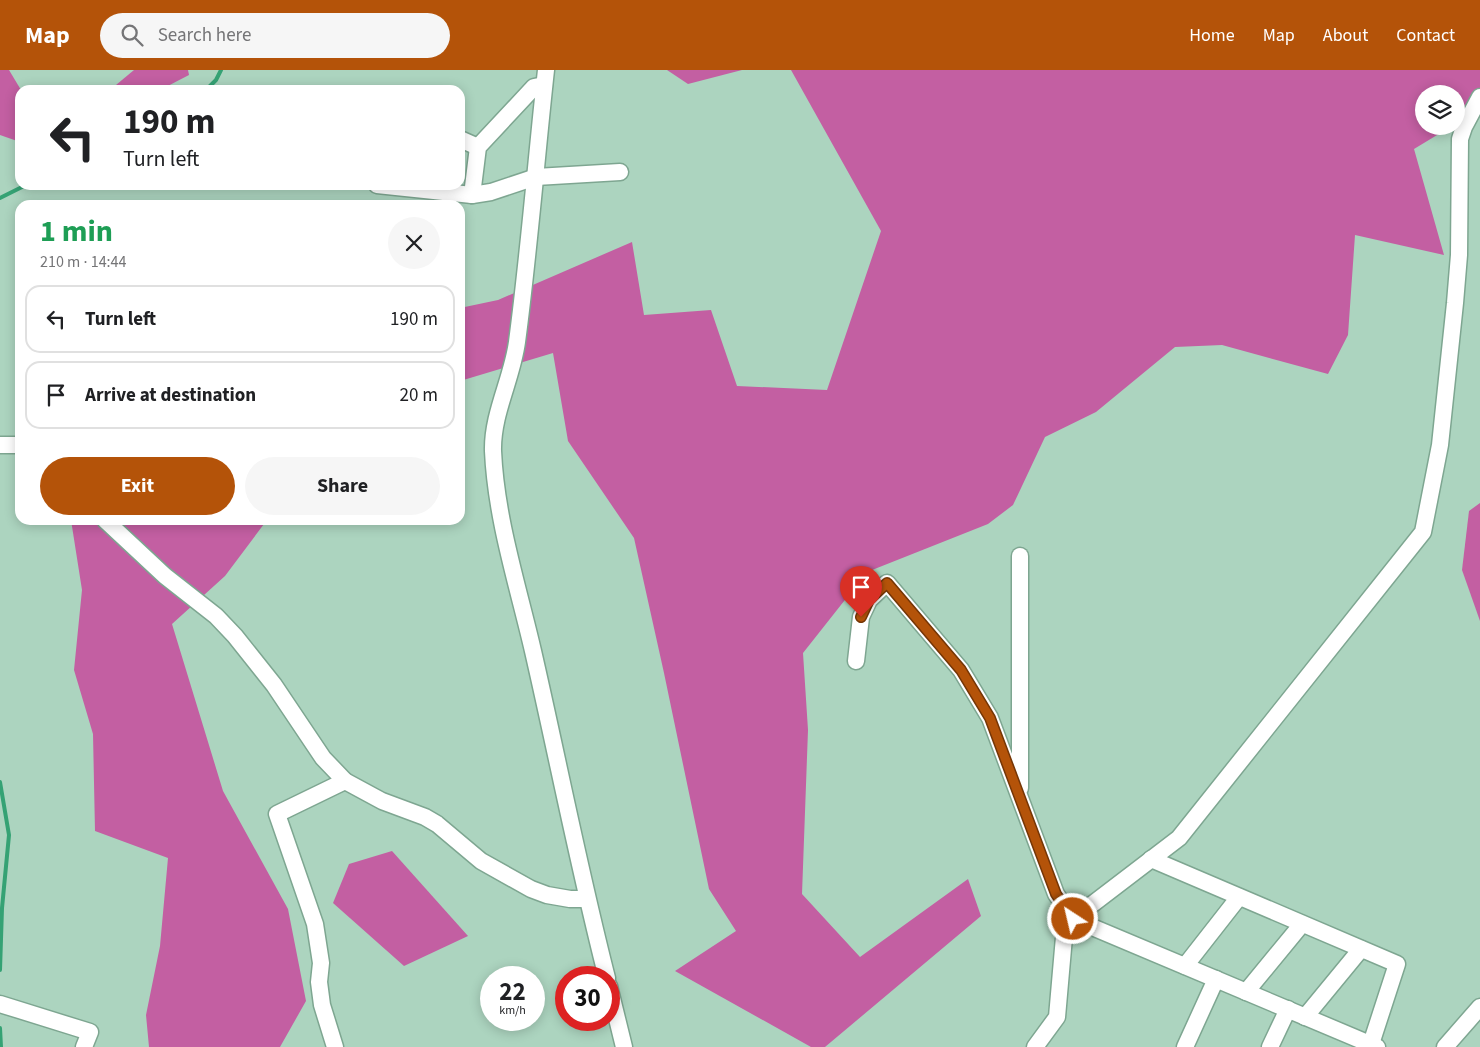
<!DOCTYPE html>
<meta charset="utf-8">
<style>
body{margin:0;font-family:"Source Sans 3",sans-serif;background:#f6f6f6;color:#202124;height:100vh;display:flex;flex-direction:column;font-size:19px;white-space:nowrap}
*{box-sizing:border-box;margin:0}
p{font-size:16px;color:#757577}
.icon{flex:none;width:28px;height:28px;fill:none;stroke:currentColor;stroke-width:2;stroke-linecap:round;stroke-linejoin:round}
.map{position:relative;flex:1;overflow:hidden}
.panel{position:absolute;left:15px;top:130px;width:450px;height:325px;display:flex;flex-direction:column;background:#fff;border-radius:15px;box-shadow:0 2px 12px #0003}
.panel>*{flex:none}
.banner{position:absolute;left:15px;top:15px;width:450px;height:105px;border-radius:15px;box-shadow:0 2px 12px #0003;background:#fff;color:#202124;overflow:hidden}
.controls{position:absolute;left:1415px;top:15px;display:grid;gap:10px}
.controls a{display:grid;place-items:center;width:50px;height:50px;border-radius:50%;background:#fff;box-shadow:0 2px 12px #0003;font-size:25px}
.speed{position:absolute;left:480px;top:896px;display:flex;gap:10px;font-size:25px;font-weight:700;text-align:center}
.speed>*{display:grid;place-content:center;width:65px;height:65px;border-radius:50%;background:#fff;box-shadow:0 2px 12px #0003;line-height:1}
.speed small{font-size:12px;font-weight:400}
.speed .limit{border:8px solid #d22;background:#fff;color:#111}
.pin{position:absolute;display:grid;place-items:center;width:42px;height:42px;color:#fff;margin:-51px -21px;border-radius:50% 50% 50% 0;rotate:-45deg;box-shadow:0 0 5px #0007}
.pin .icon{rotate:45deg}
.me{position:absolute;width:55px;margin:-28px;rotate:325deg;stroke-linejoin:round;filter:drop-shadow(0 0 4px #0008)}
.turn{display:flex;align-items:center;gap:18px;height:105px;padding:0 25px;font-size:22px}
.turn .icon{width:65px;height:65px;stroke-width:2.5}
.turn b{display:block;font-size:35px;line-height:42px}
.round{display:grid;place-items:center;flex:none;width:52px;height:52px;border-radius:26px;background:#f6f6f6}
.head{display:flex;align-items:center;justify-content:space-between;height:85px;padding:0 25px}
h1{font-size:30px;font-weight:700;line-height:38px;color:#1e9e55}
.button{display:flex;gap:10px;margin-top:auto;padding:10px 25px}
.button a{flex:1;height:58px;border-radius:30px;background:#b45309;color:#fff;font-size:20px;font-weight:700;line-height:58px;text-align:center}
.button a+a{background:#f6f6f6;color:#202124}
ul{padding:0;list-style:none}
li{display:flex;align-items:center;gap:15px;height:68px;margin:0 10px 8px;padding:0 15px;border:2px solid #e0e0e0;border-radius:15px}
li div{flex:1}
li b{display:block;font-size:19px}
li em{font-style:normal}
header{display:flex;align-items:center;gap:30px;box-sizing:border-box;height:70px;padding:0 25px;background:#b45309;color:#fff}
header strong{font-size:24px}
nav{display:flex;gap:28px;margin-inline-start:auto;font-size:18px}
.search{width:350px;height:45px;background:#f6f6f6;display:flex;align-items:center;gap:12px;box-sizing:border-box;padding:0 18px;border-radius:28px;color:#757577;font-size:19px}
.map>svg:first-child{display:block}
.forest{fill:#c35fa2}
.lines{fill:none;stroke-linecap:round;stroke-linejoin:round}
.stream{stroke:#35a274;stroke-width:4}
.minor-casing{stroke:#7ea691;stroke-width:19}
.minor{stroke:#fff;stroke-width:16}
.route-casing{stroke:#753606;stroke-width:12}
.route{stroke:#b45309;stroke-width:9}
</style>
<header>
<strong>Map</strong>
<div class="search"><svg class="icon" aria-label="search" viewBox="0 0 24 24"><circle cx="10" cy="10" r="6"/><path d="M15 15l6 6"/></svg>Search here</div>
<nav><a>Home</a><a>Map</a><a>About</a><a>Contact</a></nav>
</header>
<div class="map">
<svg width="1480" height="977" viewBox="0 0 1480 977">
<rect width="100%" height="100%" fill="#acd4bf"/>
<!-- forest -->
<g class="forest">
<path d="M0,0H9L21,20L20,72L0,65Z"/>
<path d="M134,0H188L189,5L160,20H110Z"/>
<path d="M667,0H742L688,14Z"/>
<path d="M791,0H1480V35L1469,46L1456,53V24H1424V56H1452L1414,79L1444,185L1355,165L1348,265L1328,304L1222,275L1175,277L1096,342L1045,367L1013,435L988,454L867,502L803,583L808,660L802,824L860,887L968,809L981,846L825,977H811L675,901L736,861L709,819L664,603L634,468L568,371L553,283L460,311V238L498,230L632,172L644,245L711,240L737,316L827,320L881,161Z"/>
<path d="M1480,433V551L1462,500L1469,441Z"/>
<path d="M71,450H267L225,506L172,554L223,721L288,839L306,931L280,977H149L146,945L160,876L168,788L95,761L93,664L74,600L82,520Z"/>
<path d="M392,781L468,866L404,896L333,833L349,794Z"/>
</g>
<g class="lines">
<!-- stream -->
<g class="stream">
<path d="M206,20L216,10L221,0"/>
<path d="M0,128L26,115"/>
<path d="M0,712L9,765L2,838L0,900"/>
<path d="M0,958L1,977"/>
</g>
<defs>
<g id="minor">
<path d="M546,0C536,91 529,182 517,272C512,309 492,344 493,381C496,449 518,516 533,581C558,690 579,799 607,908"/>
<path d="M460,69L478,77"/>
<path d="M377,115L472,125L491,122L536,107L620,102"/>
<path d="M472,125L478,77L534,17L544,15"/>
<path d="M0,375H20"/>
<path d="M105,450L165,506L216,546L235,566L274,615L323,688L345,711L382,731L425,747L437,754L481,791L531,819L547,825L570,829H587"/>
<path d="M1020,486V718"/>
<path d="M856,591L861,547L869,530L887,513L961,600L990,648L1056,824L1073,849L1377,977"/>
<path d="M1151,789L1397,894L1371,974"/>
<path d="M1185,896L1239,827"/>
<path d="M609,916L624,977"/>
<path d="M1246,922L1302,854"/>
<path d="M0,934L90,962L84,977"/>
<path d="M1305,947L1361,879"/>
<path d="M335,977L322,935L319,912L321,893L315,854L277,744L345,711"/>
<path d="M1035,977L1057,947L1064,867L1073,849L1179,768L1423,462L1440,375L1455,233L1459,185L1460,69L1464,57L1480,27"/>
<path d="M1185,977L1216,909"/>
<path d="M1270,977L1288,939"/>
<path d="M1445,977L1480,937"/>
</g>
</defs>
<!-- minor casing -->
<use href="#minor" class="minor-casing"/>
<!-- minor -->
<use href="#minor" class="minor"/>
</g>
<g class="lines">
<defs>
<path id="route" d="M861,547L869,530L887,513L961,600L990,648L1056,824L1073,849"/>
</defs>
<!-- route casing -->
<use href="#route" class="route-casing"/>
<!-- route -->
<use href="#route" class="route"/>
</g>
</svg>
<div class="controls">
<a><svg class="icon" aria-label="layers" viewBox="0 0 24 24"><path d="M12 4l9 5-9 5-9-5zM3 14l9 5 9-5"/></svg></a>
</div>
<div class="speed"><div>22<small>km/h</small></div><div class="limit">30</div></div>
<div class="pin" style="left:861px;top:547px;background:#d93025"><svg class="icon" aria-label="arrive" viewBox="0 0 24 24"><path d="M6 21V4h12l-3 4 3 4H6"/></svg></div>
<svg class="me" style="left:1073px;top:849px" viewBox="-20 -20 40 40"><circle r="17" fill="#b45309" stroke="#fff" stroke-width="3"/><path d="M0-11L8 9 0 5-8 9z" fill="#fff"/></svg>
<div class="banner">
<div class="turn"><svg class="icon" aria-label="left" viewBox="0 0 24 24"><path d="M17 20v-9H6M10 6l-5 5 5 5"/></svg><div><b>190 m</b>Turn left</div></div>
</div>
<section class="panel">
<div class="head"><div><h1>1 min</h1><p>210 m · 14:44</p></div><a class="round"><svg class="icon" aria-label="close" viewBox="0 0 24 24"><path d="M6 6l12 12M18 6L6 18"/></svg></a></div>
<ul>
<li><svg class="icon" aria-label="left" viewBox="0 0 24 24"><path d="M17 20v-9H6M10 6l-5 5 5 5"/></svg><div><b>Turn left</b></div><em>190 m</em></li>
<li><svg class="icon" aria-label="arrive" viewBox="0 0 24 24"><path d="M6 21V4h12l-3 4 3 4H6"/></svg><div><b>Arrive at destination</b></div><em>20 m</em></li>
</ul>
<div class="button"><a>Exit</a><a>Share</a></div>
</section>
</div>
